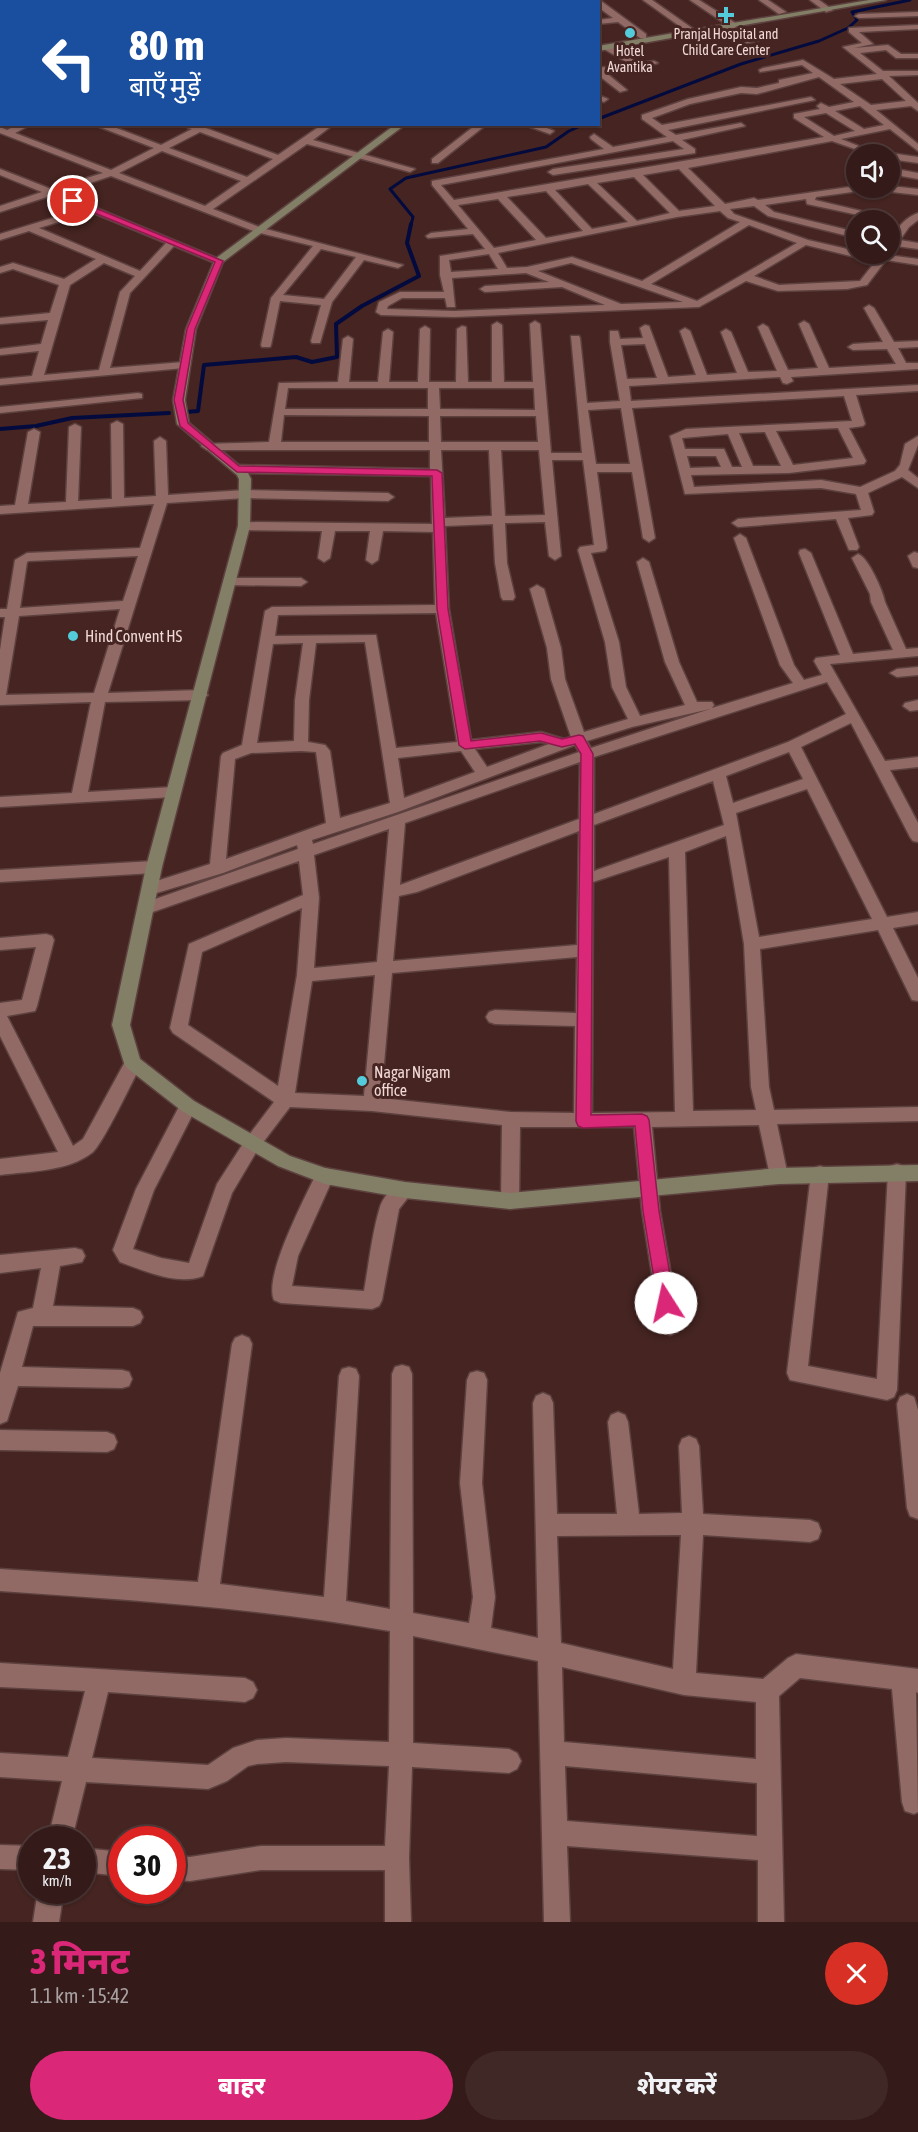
<!DOCTYPE html>
<html lang="hi">
<meta charset="utf-8">
<style>
body{margin:0;font-family:"Asap Condensed","Noto Sans Devanagari",sans-serif;background:#3f2826;color:#f1f3f6;height:100vh;display:flex;flex-direction:column;font-size:22px;white-space:nowrap}
*{box-sizing:border-box;margin:0}
p{font-size:20px;color:#a9a1a2}
.icon{flex:none;width:33px;height:33px;fill:none;stroke:currentColor;stroke-width:2;stroke-linecap:round;stroke-linejoin:round}
.map{position:relative;height:1922px;overflow:hidden}
.details{display:flex;flex-direction:column;background:#341b19;flex:1}
.details>*{flex:none}
.banner{position:absolute;left:0px;top:0px;width:600px;height:126px;box-shadow:0 2px 4px #0004,0 0 0 2px #4e3938;background:#1a4fa0;color:#fff;overflow:hidden}
.tools{position:absolute;left:846px;top:144px;display:grid;gap:12px}
.tools a{display:grid;place-items:center;width:54px;height:54px;border-radius:50%;background:#341b19;box-shadow:0 2px 4px #0004,0 0 0 2px #4e3938;font-size:30px}
.speed{position:absolute;left:18px;top:1826px;display:flex;gap:12px;font-size:30px;font-weight:700;text-align:center}
.speed>*{display:grid;place-content:center;width:78px;height:78px;border-radius:50%;background:#341b19;box-shadow:0 2px 4px #0004,0 0 0 2px #4e3938;line-height:1}
.speed small{font-size:15px;font-weight:400}
.speed .limit{border:9px solid #d22;background:#fff;color:#111}
.pin{position:absolute;display:grid;place-items:center;width:51px;height:51px;color:#fff;margin:-26px;border:3px solid #fff;border-radius:50%;box-shadow:0 2px 6px #0007}
.me{position:absolute;width:66px;margin:-33px;rotate:350deg;stroke-linejoin:round;filter:drop-shadow(0 0 4px #0008)}
.turn{display:flex;align-items:center;gap:21px;height:126px;padding:0 30px;font-size:27px}
.turn .icon{width:78px;height:78px;stroke-width:2.5}
.turn b{display:block;font-size:42px;line-height:51px}
.round{display:grid;place-items:center;flex:none;width:63px;height:63px;border-radius:32px;background:#3f2826}
.head{display:flex;align-items:center;justify-content:space-between;height:102px;padding:0 30px}
h1{font-size:36px;font-weight:800;line-height:45px;color:#db2777}
.button{display:flex;gap:12px;margin-top:auto;padding:12px 30px}
.button a{flex:1;height:69px;border-radius:36px;background:#db2777;color:#fff;font-size:24px;font-weight:800;line-height:69px;text-align:center}
.button a+a{background:#3f2826;color:#f1f3f6}
.map>svg:first-child{display:block}
.lines{fill:none;stroke-linecap:round;stroke-linejoin:round}
.stream-far1{stroke:#030b3e;stroke-width:3}
.stream{stroke:#030b3e;stroke-width:4}
.minor-casing{stroke:#5d413f;stroke-width:3}
.secondary-casing{stroke:#5d413f;stroke-width:3}
.minor{fill:#916a65;fill-rule:evenodd}
.secondary{fill:#827f66;fill-rule:evenodd}
.route{fill:#db2777;stroke:#8e194d;stroke-width:1.5}
.poi-dot{fill:#53cbda;stroke:#452421;stroke-width:2}
.labels{text-anchor:middle;stroke-width:6;stroke-linejoin:round;paint-order:stroke}
.far-poi-label{font-size:14px;fill:#f0d9d6;stroke:#452421}
.poi-label{font-size:16px;fill:#f0d9d6;stroke:#452421;text-anchor:start}
</style>
<div class="map">
<svg width="918" height="1922" viewBox="0 0 918 1922">
<rect width="100%" height="100%" fill="#452421"/>
<g class="lines">
<!-- stream-far1 -->
<g class="stream-far1">
<path d="M598,119L741,64L819,41L848,28L857,20L852,12L910,0"/>
<path d="M411,225L413,217L390,189L406,178L546,147L569,131L585,124"/>
</g>
<!-- stream -->
<g class="stream">
<path d="M186,412L198,411L204,365L296,357L312,362L337,357L336,324L362,306L419,276L407,243L411,224"/>
<path d="M0,429L36,426L72,418L169,413"/>
</g>
<defs>
<g id="minor">
<path d="M98,0L111,2H99Z"/>
<path d="M167,0L180,2H168Z"/>
<path d="M308,0H317L307,2Z"/>
<path d="M334,0L348,2H335Z"/>
<path d="M415,0H425L424,2Z"/>
<rect x="456" y="0" width="8" height="2"/>
<path d="M542,0H550L551,2H543Z"/>
<path d="M643,0H652L699,33L692,35Z"/>
<path d="M690,0H699L737,24L735,28L751,38L773,35L777,37L747,43L725,29L727,25Z"/>
<path d="M759,0H768L786,12L779,14Z"/>
<path d="M810,0H819L833,10L826,12Z"/>
<path d="M595,1H601L646,34V38H640L618,22L598,24V20L613,18L598,7V2Z"/>
<path d="M918,12V16L859,18L855,16L859,14Z"/>
<rect x="0" y="17" width="2" height="5"/>
<path d="M918,25V29L859,32L873,44L854,48L888,45L901,54H918V58H896L886,50L860,53L883,71H918V75L889,76L918,103V111L911,106L876,110L918,144V151L890,129L841,139L861,147L885,152L886,154H869L832,141L688,168L725,204L754,198L758,200L856,186V188H863L859,191L816,197L815,200L891,218V222L807,204L806,199L765,205L774,212L856,232V238L768,216L754,206L730,209L734,214L808,240L856,251V254L878,256L880,254L918,259V265L886,260L867,285L847,289L778,291L746,281L699,307L454,317L381,315L376,312L379,302L400,292H444L440,275V256L485,249L473,234L428,238L426,236L431,233L468,229L432,185V181L604,149L591,139L590,137L594,134L613,147L667,137L642,119V115L688,99L741,87L757,88L779,83V80L813,73L802,65L760,72L759,70L763,68L803,60L834,79L877,74L843,47L862,43L849,32V28ZM819,77L854,102L829,107L821,103L817,106L820,109L794,114V118L824,137L454,200L441,185L673,141L684,149L553,169L548,172L553,175L695,153V149L682,140L745,126L741,123L676,135L668,130L815,100L811,97L662,125L652,118L690,104L741,93L757,94ZM882,79L906,101L871,105L840,84ZM860,106L884,125L864,129L835,111ZM826,113L855,131L834,136L804,117ZM679,169L715,206L679,211L643,175ZM634,177L670,213L637,221L597,183ZM588,184L628,222L592,229L555,190ZM546,191L583,231L546,238L507,197ZM498,199L536,240L494,248L458,205ZM720,211L728,218L740,222L642,281L572,257L527,267L507,268L498,253L677,217ZM749,225L797,243L697,301L651,284ZM806,245L875,262L860,281L779,285L754,276ZM489,254L498,269L451,272L449,260ZM571,263L683,302L621,304L538,271ZM526,273L549,282L485,286L480,289L485,292L562,287L605,305L454,311L387,309L388,306L402,298H445L447,307H455L452,278Z"/>
<rect x="0" y="32" width="2" height="4"/>
<path d="M604,45H610L640,63L654,61L658,63L640,68L605,72L627,90L620,92L598,75V68L630,64L604,49Z"/>
<rect x="0" y="70" width="2" height="4"/>
<path d="M0,86L2,87V92H0Z"/>
<path d="M598,95L608,99L604,102L598,100Z"/>
<path d="M19,124H32L15,133L111,170L154,148L92,124H106L161,145L192,129L188,128V124H195L278,155L323,124H334L313,140L415,169L410,172L307,144L213,209L262,228L403,265L398,268L364,260L332,302L320,343H312L311,341L321,305L280,301L271,345L270,347H262L261,345L271,298L313,246L256,232L111,176L60,193L224,261L215,263L174,246L130,293L110,368L184,362L189,365L184,368L0,385V379L32,376L39,351L0,355V349L41,344L48,320L0,324V318L50,313L59,285L13,269L0,273V267L13,263L64,279L96,259L29,231L0,240V234L82,209L50,196L0,212V206L42,192L0,175V169L51,189L103,173L0,133V127L7,130ZM200,132L273,159L247,177L169,148ZM162,151L241,181L205,206L119,173ZM91,212L166,243L140,271L39,228ZM321,249L356,257L324,299L283,295ZM104,263L135,276L120,292L99,370L44,375L70,285Z"/>
<path d="M477,124H487L438,163H432V159Z"/>
<path d="M522,124H537L554,131L550,134Z"/>
<path d="M890,153L918,157V163L890,159V154H887Z"/>
<path d="M890,168L918,173V179L890,174Z"/>
<path d="M890,186L918,189V195L883,191L878,188Z"/>
<path d="M918,213V220L909,227L900,240L918,243V249L896,246L890,251C890,235 902,219 918,213Z"/>
<path d="M869,305L874,308L894,342L918,341V347L898,348L906,363H918V369L791,377L793,381L787,384L783,383L780,377L629,386L631,401L918,385V391L856,395L865,424L863,426L849,428L866,461L864,464L789,473L691,475L694,487L821,480L860,487L895,471L900,465L905,444L918,436V445L908,470L918,478V488L902,477L868,493L874,512L872,515L848,518L859,547L857,550H849L836,519L738,527L732,523L738,519L861,510L856,494L821,488L685,494L670,436L686,429L852,421L844,396L632,408L655,538L649,542L643,538L632,472H597L607,548L605,551L591,553L619,642L626,687L640,716L685,705L665,662L637,562L643,558L649,562L679,662L697,702H712L714,705L712,708L793,683L780,665L734,538L740,534L746,538L794,665L804,680L822,675L814,661L816,658L840,655L799,553L800,550L805,549L811,553L853,654L893,650L871,602L870,594L852,558L858,554C868,557 883,591 885,602L906,649L918,648V656L830,664L885,761L918,757V767L890,770L918,823V842L913,841L910,837L851,723L801,747L887,917L918,912V924L893,928L918,978V1001L912,1000L878,930L760,949L769,1087L774,1110L918,1107V1121L777,1124L788,1176L786,1182L779,1184L772,1182L770,1176L759,1125L652,1127L660,1211L680,1326L677,1332L670,1335L663,1332L660,1326L642,1211L634,1127H520L519,1201L517,1207L510,1209L503,1207L501,1201L502,1125L372,1111L290,1107L258,1149L232,1193L203,1276C178,1286 145,1271 120,1262L113,1250L136,1189L182,1101L188,1099L194,1101L197,1106L154,1190L133,1249L161,1258L189,1263L217,1184L246,1139L274,1102L173,1033L170,1028L189,944L303,895L299,861L147,914L141,912L139,908L141,904L298,849L297,845L223,873L150,895L144,893L142,889L144,885L210,864L221,756L223,753L242,745L265,611L272,607L435,605L433,532L383,531L378,560L372,564L366,560L370,531H335L330,558L324,562L318,558L322,531L244,530L238,526L244,522L432,524L431,476L237,473L231,469L237,465L430,469V450H207L201,446L203,444L269,442L279,383L338,382L343,339L348,336L353,339L349,382H378L383,332L388,329L393,332L389,382H418L420,329L425,326L430,329L429,382H456L457,329L462,326L466,327L468,382H492V325L497,322L502,325L504,382H533L530,324L535,321L540,324L551,453H582L571,336H579L580,338L587,403L620,401L610,342V331H618L620,339L643,338L640,328L645,325L649,326L668,377L696,375L680,331L685,328L690,331L707,375L737,373L721,332L726,329L731,332L748,372L777,371L758,327L763,324L768,327L788,370L818,368L799,324L804,321L809,324L829,368L896,364L887,349L853,350L848,347L853,344L883,342L864,308ZM645,344L657,378L627,379L621,345ZM288,388H428V409H285ZM439,388H534L535,410L440,409ZM621,408L630,464H596L588,410ZM284,415L429,416V442H281ZM440,416H536L538,442H441ZM838,428L853,458L793,465L776,431ZM765,432L781,466H753L739,433ZM728,434L742,467H732L724,449H685L682,438ZM441,450H489L492,516L445,518ZM501,450H539L545,515L505,516ZM687,456H716L721,467L690,468ZM552,460H583L594,545L580,547L578,550L605,642L612,687L628,719L584,732L565,679L561,648L544,589L537,585L530,589L547,648L551,679L571,737L564,739L541,732L471,740L449,609L445,526L493,524L495,563L501,597L503,600H513L515,597L507,563L505,523L545,522L549,556L555,560L561,556ZM436,613L457,742L396,748L376,635L275,636L278,615ZM365,642L390,803L340,818L330,751L325,745L308,742L309,700L316,643ZM303,643L295,700L294,741L257,743L273,644ZM827,682L846,714L788,742L594,814V757ZM710,709L591,748L587,741L632,727ZM541,742L549,744L487,767L475,749ZM575,745L579,752L313,844L312,840L398,812ZM301,751L316,752L326,823L226,859L235,759L251,753ZM461,751L475,772L404,798L398,758ZM789,752L803,779L733,803L726,776ZM580,762L579,819L400,885L405,823ZM713,781L724,825L594,871V825ZM807,789L872,919L759,937L736,813ZM389,829L377,962L314,968L319,898L314,855ZM579,831L577,945L393,961L399,896L417,892ZM726,836L744,944L751,1087L756,1110L693,1111L685,852ZM669,857L675,1112L592,1113L593,882ZM302,908L297,975L278,1086L188,1025L202,952ZM577,957L576,1013L495,1010L489,1012L486,1017L489,1022L495,1024L575,1026L574,1113L511,1112L381,1098L392,973ZM375,975L364,1096L295,1093L312,981Z"/>
<path d="M138,393L142,394V398L0,413V407Z"/>
<path d="M117,421L123,424L124,498L156,496L154,441L160,437L166,441L168,495L245,490L388,493L394,497L388,501L245,498L167,503L108,693L201,690L208,695L201,700L105,702L88,792L173,787L180,792L173,797L0,807V797L72,793L91,702L0,705V650L5,617H0V609H7L15,560L27,553L140,548L154,504L0,514V506L15,505L28,432L34,429L40,432L28,504L66,502L69,427L75,424L81,427L78,501L112,499L111,424ZM138,556L123,601L20,608L27,562L29,561ZM120,609L94,693L6,695L19,616Z"/>
<path d="M914,552L918,553V568L913,567L908,556Z"/>
<path d="M231,578H301L307,582L301,586L226,585L225,582L226,579Z"/>
<path d="M918,667V675L897,677L890,673L897,669Z"/>
<path d="M918,700V710L910,711L903,706L905,703Z"/>
<path d="M154,861L160,863L162,867L160,871L154,873L0,882V870Z"/>
<path d="M46,934L52,936L54,940L37,1006L35,1011L7,1016L73,1146L83,1139L127,1058L133,1056L139,1058L142,1063C133,1080 104,1142 93,1152C68,1172 30,1171 0,1175V1159L58,1152L0,1036V1003L22,1000L36,947L0,950V938Z"/>
<path d="M897,1164L904,1166L906,1172L897,1390L894,1397L887,1400L790,1380L787,1373L811,1174L813,1168L820,1166L827,1168L829,1174L808,1366L877,1379L888,1172L890,1166Z"/>
<path d="M325,1168L332,1170L334,1176L298,1256L292,1286L364,1291C369,1263 372,1233 380,1207C384,1194 399,1180 412,1184L414,1190L399,1209L382,1300L379,1306L372,1309L281,1303L274,1300C263,1276 306,1196 318,1170Z"/>
<path d="M75,1248L82,1250L85,1256L82,1262L60,1266L53,1306L133,1308L140,1311L143,1317L140,1323L133,1326H33L22,1367L122,1370L129,1372L132,1379L129,1386L122,1388L18,1386L7,1421L0,1424V1373L18,1312L33,1308L41,1268L0,1273V1255Z"/>
<path d="M242,1335L249,1338L252,1344L220,1584L324,1597L339,1376L342,1369L349,1367L356,1369L359,1376L346,1601L390,1609L392,1374L395,1367L402,1365L409,1367L412,1374L413,1613L469,1623L473,1597L460,1483L467,1380L470,1373L477,1371L484,1373L487,1380L482,1483L495,1597L491,1628L538,1638L533,1403L536,1396L543,1393L550,1396L553,1403L557,1514H617L608,1422L611,1415L618,1412L625,1415L628,1422L639,1514L682,1513L679,1446L682,1439L689,1436L696,1439L699,1446L703,1514L810,1520L818,1523L821,1531L818,1539L810,1542L703,1535L696,1673L763,1679L788,1658L796,1654L918,1669V1693L916,1692L918,1812L914,1814L905,1811L902,1802L892,1689L800,1678L779,1696L784,1922H758V1860L567,1846L570,1922H544L538,1661L413,1636V1743L509,1749L517,1753L521,1761L517,1769L509,1773L412,1767L409,1858L411,1922H385V1870H261L190,1881L172,1880V1856L190,1857L261,1846H385L389,1766L286,1762L257,1764L248,1766L227,1781L208,1789L86,1782L72,1839H48L62,1781L0,1777V1753L68,1757L85,1691L0,1687V1663L245,1678L253,1682L257,1690L253,1698L245,1702L108,1692L92,1758L208,1765L233,1748L257,1740L286,1738L389,1742L390,1631C261,1608 131,1600 0,1591V1569L198,1582L232,1344L235,1338ZM681,1535L673,1669L561,1643L557,1536ZM562,1667L684,1695L756,1702V1759L564,1742ZM565,1766L757,1783V1836L567,1821Z"/>
<path d="M907,1394L914,1397L918,1410V1519L910,1516L907,1508L897,1404L900,1397Z"/>
<path d="M0,1430L107,1432L114,1435L117,1442L114,1449L107,1452L0,1450Z"/>
<path d="M0,1845L32,1846V1870L0,1869Z"/>
<path d="M82,1848L122,1852V1876L82,1872Z"/>
<path d="M38,1890H64L59,1922H33Z"/>
</g>
<g id="secondary">
<path d="M124,0H134L123,2Z"/>
<path d="M234,0L247,2H235Z"/>
<path d="M255,0L268,2H256Z"/>
<path d="M869,0H886L598,51V46Z"/>
<path d="M0,62H2L0,67Z"/>
<path d="M396,124H406L223,262L196,329L185,400L189,423L248,473L251,479L250,526L162,867L130,1025L140,1059L194,1101L290,1156L325,1168L405,1182L510,1193L779,1168L918,1165V1181L779,1184L510,1209L405,1198L325,1184L278,1166L182,1111L127,1068L124,1063L112,1025L146,867L238,526L239,479L237,475L177,424L173,400L186,329L215,259Z"/>
</g>
</defs>
<!-- minor casing -->
<use href="#minor" class="minor-casing"/>
<!-- secondary casing -->
<use href="#secondary" class="secondary-casing"/>
<!-- minor -->
<use href="#minor" class="minor"/>
<!-- secondary -->
<use href="#secondary" class="secondary"/>
</g>
<!-- route -->
<path class="route" d="M70,200H76L223,261L195,329L183,400L188,423L239,466L437,470L442,473L448,609L471,741L541,733L562,739L579,735L583,736L593,754L591,1115L642,1114L647,1116L649,1120L659,1211L675,1303L672,1308L666,1310L661,1308L658,1303L643,1211L635,1126L583,1128L578,1126L576,1121L581,754L575,744L562,747L540,741L465,749L459,745L437,609L432,476L237,472L180,426L174,400L187,329L215,262L70,203Z"/>
<!-- markers -->
<g class="poi-dot">
<path d="M723 6h6v6h6v6h-6v6h-6v-6h-6v-6h6z"/>
<circle cx="630" cy="33" r="6"/>
<circle cx="73" cy="636" r="6"/>
<circle cx="362" cy="1081" r="6"/>
</g>
<g class="labels">
<!-- far-poi labels -->
<g class="far-poi-label">
<text x="726" y="39">Pranjal Hospital and<tspan x="726" dy="16">Child Care Center</tspan></text>
<text x="630" y="56">Hotel<tspan x="630" dy="16">Avantika</tspan></text>
</g>
<!-- poi labels -->
<g class="poi-label">
<text x="85" y="642">Hind Convent HS</text>
<text x="374" y="1078">Nagar Nigam<tspan x="374" dy="18">office</tspan></text>
</g>
</g>
</svg>
<div class="tools">
<a><svg class="icon" aria-label="sound" viewBox="0 0 24 24"><path d="M4 9h4l5-4v14l-5-4H4zM17 9q2 3 0 6"/></svg></a>
<a><svg class="icon" aria-label="search" viewBox="0 0 24 24"><circle cx="10" cy="10" r="6"/><path d="M15 15l6 6"/></svg></a>
</div>
<div class="speed"><div>23<small>km/h</small></div><div class="limit">30</div></div>
<div class="pin" style="left:73px;top:201px;background:#d93025"><svg class="icon" aria-label="arrive" viewBox="0 0 24 24"><path d="M6 21V4h12l-3 4 3 4H6"/></svg></div>
<svg class="me" style="left:666px;top:1303px" viewBox="-20 -20 40 40"><circle r="19" fill="#fff"/><path d="M0-13L10 11 0 6-10 11z" fill="#db2777"/></svg>
<div class="banner">
<div class="turn"><svg class="icon" aria-label="left" viewBox="0 0 24 24"><path d="M17 20v-9H6M10 6l-5 5 5 5"/></svg><div><b>80 m</b>बाएँ मुड़ें</div></div>
</div>
</div>
<section class="details">
<div class="head"><div><h1>3 मिनट</h1><p>1.1 km · 15:42</p></div><a class="round" style="background:#d93025;color:#fff"><svg class="icon" aria-label="close" viewBox="0 0 24 24"><path d="M6 6l12 12M18 6L6 18"/></svg></a></div>
<div class="button"><a>बाहर</a><a>शेयर करें</a></div>
</section>
